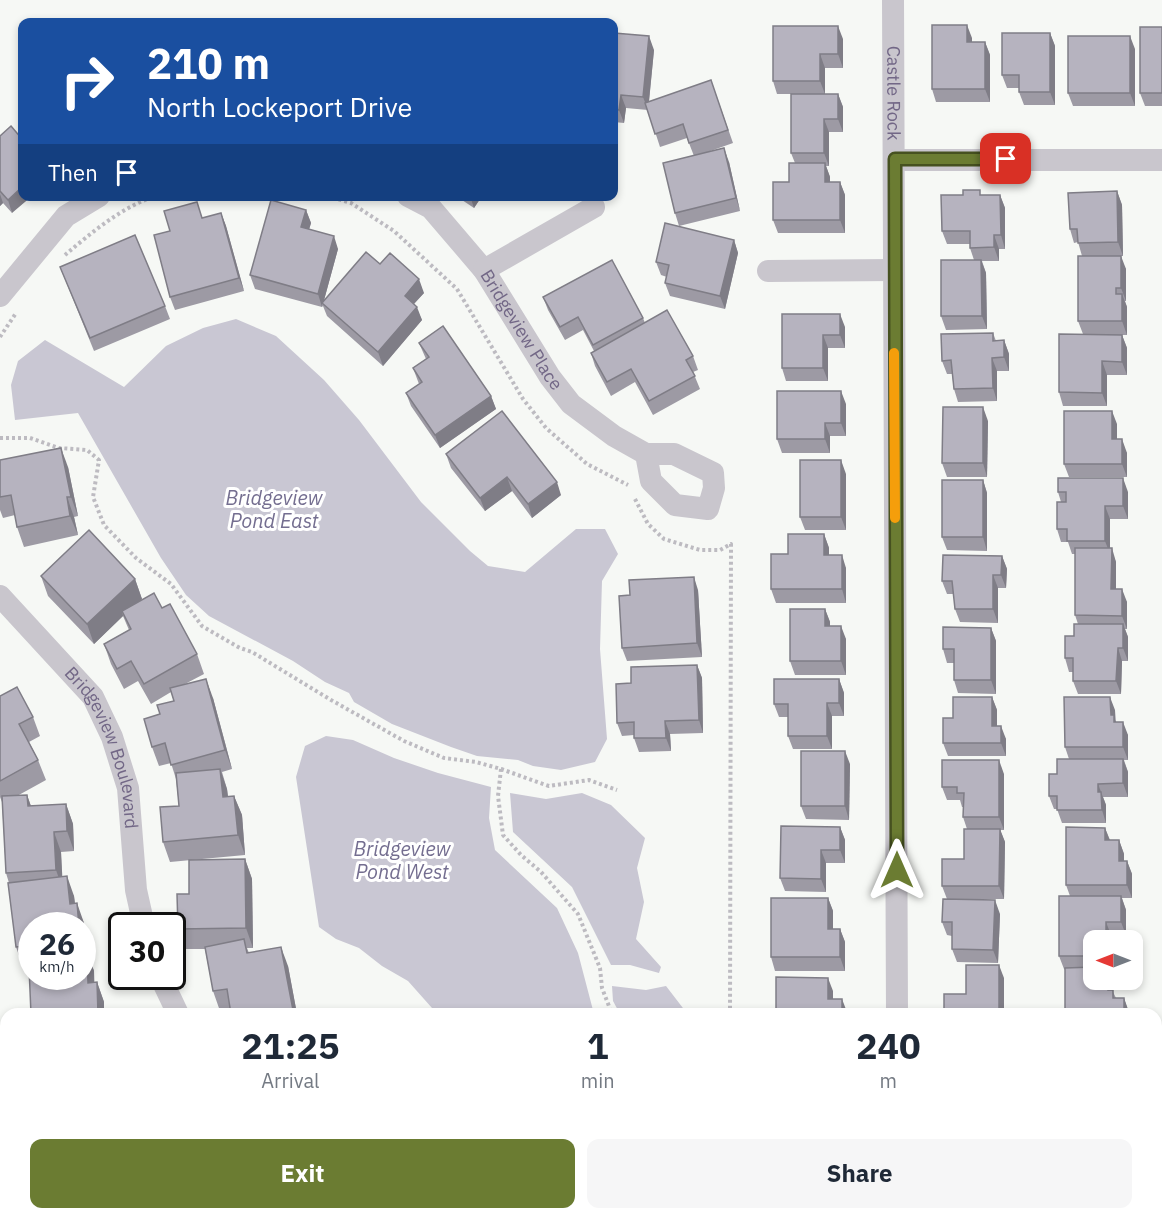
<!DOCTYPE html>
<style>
body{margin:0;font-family:"IBM Plex Sans",sans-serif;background:#f6f6f7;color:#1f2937;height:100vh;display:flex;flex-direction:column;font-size:22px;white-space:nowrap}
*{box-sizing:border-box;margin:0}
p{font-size:20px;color:#747a83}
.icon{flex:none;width:33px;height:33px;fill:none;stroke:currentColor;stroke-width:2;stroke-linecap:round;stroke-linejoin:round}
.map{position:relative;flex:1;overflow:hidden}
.details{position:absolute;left:0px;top:1008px;width:1162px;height:212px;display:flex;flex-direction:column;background:#fff;border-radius:18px 18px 0 0;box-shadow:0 3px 9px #0003}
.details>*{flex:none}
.top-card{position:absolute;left:18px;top:18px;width:600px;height:183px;border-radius:12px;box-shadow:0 3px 9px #0003;background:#1a4fa0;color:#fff;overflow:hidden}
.needle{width:39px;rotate:270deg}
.tools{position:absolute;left:1083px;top:930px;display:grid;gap:12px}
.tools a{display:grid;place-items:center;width:60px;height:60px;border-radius:12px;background:#fff;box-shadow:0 3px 9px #0003;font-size:30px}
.speed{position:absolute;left:18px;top:912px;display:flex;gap:12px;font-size:30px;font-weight:700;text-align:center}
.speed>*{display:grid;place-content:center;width:78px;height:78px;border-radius:50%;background:#fff;box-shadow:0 3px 9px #0003;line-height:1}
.speed small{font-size:15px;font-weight:400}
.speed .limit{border:3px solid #111;border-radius:9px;background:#fff;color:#111}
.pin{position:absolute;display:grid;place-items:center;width:51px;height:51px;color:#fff;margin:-26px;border-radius:12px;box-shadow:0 3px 9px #0006}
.me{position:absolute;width:66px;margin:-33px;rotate:0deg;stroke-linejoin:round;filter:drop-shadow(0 0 4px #0008)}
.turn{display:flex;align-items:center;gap:21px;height:126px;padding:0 30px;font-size:27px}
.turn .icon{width:78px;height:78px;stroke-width:2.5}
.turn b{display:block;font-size:42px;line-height:51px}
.then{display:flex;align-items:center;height:57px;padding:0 30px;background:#0003;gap:12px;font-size:22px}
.eta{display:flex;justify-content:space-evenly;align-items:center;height:102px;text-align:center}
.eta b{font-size:36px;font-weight:800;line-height:42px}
.primary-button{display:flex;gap:12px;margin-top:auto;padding:12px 30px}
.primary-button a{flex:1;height:69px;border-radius:12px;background:#6b7c32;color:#fff;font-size:24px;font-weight:800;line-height:69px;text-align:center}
.primary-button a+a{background:#f6f6f7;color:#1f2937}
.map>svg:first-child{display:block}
.water{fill:#c9c7d3}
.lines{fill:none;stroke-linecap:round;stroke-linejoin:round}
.path{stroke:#bdbbc1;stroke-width:4;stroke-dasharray:3 3;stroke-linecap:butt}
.lane{stroke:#c9c6cd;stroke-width:12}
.street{stroke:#c9c6cd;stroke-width:22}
.wall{fill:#9d9aa4}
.shaded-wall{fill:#7f7d86}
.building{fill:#b6b3bf;stroke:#7f7d86;stroke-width:1.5}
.route-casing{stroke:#465120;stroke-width:15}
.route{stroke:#6b7c32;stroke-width:10}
.slow{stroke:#f59e0b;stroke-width:10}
.labels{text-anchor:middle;stroke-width:6;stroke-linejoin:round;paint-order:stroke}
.street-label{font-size:18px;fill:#726786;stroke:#fff}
.water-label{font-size:20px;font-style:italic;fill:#746e90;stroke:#fff}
</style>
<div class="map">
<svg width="1162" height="1219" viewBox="0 0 1162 1219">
<rect width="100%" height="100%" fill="#f6f8f5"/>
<!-- water -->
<g class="water">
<path d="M236,319L276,336L324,380L359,420L421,502L470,551L488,566L525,572L576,529H605L618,554L602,581L600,649L607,739L595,762L561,770L533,766L518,760L477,756L451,747L392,724L354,702L349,693L325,682L293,661L209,616L186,595L161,558L78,413L15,420L11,385L18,361L45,340L124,387L166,346L203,328Z"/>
<path d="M326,736L353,740L394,758L438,773L491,787L489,818L495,850L557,908L578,953L594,1014H433L432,1008L408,981L382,966L359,948L336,939L319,927L296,777L305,746Z"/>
<path d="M510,793L546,799L582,793L611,805L645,838L637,868L644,902L636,939L661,967L659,973L630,965H611L572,887L513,832Z"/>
<path d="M612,986L646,990L666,986L686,1012V1014H620L613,1001Z"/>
<path d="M414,1214H724V1219H413Z"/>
</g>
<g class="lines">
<!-- path -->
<g class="path">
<path d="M327,196L351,203L394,231L457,289L523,399L546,428L587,464L628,485"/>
<path d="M65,255C91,233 124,205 157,196"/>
<path d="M0,337L16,313"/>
<path d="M0,438H30L59,448L87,450L99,460L93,497L104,525L136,558L171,584L202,626L240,648L252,652L331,700L404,741L444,758L476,762L501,769L498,796L503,835L521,855L541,872L578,914L600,968L602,988L612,1014"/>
<path d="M635,499L648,524L664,539L700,550H720L731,544L730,1014"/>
<path d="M501,769L549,786L589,780L617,790"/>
</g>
<!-- lane -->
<g class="lane">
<path d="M0,1164H6"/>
<path d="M329,1214V1219"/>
<path d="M155,1217L273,1214"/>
</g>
<!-- street -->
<g class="street">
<path id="s1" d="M893,0L897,1014"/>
<path d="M895,160H1162"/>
<path id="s2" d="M408,196L431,208L484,270L550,377L571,404L614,436L646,454H674L713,473L714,488L708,509L675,505L651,481L646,454"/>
<path d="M484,270L594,207"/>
<path d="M768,271L894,270"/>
<path d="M0,296L66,216L99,196"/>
<path id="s3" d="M0,596L93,697L112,737L128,788L136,890L144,926"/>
<path d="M160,976L178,1014"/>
<path d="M201,1214V1219"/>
<path d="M898,1214V1219"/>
<path d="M256,1219V1214"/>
</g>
</g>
<!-- wall -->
<g class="wall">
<path d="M1162,27V106H1145L1140,93Z"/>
<path d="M614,33L654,50L649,102L711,80L733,143L702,154L729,162L740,211L679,226L675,213L694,156L687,138L660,147L648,110L626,108L624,123L614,122Z"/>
<path d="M1050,33L1055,46V105H1024L1019,92V88H1007L1002,75Z"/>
<path d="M972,38V42H985L990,55V102H936L932,89Z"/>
<path d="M843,39V68H825V94H838L843,107V132H829V166H826L830,177V182H840L845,195V233H778L773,220L789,182L795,163L791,153V94H777L773,81Z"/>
<path d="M1135,49V106H1073L1068,93Z"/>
<path d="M0,136L12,213L3,203L0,206Z"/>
<path d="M1117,191L1122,205L1123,256H1117L1126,269V301H1125L1127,307V335H1122L1127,348V375H1107V406H1063L1059,392L1083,334L1078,321L1082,256L1078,242L1074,243L1070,229Z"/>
<path d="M982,195H1000L1005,208V249H999V261H982L986,273L987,329L946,330L941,316L974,260L970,248V244H947L942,231Z"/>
<path d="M456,196H482L474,208Z"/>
<path d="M306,210L311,223L309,229L338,249L324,300L380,264L424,293L414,304L422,320L383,366L327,316L323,306L322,307L255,289L250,275Z"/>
<path d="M221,213L226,226L244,291L175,310L170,297V231L203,218Z"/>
<path d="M734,240L738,253L725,309L670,296L665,283L667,277L661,275L656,262Z"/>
<path d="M60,267L165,306L170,319L94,351Z"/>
<path d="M543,297L643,318L645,323L693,356L698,370L693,372L700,389L653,415L635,382L611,396L595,366L591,353L594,351L583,330L565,340L548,310Z"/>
<path d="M782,314L845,327V348H828V381H786L782,368Z"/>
<path d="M993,333L996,341L1004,340L1009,354V371H997V401L958,402L954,389L952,374H947L942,361Z"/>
<path d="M419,343L491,396L496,409L440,448L411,406L406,393L419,384L413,368L426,359Z"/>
<path d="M846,404V436H830V453H782L777,439Z"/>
<path d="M988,421L987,477H947L942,463Z"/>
<path d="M1117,424V439L1127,453V477H1069L1064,464Z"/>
<path d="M446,454L561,495L532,518L512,491L485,511L451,468Z"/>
<path d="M0,460L68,467L78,516L74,517L78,535L24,547L17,527L15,515L3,518L0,510Z"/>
<path d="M846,474V530H805L800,517Z"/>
<path d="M983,480L987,493V551L947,550L942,537Z"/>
<path d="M1058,492H1128V519H1110V548L1116,562V589L1127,602V629H1125L1128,637V661H1122L1121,694H1078L1073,681V672H1069L1065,658L1078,624L1075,615V554H1072L1068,542H1061L1057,529L1061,502Z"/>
<path d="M824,534L829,548V555L846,568V603H776L771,589L788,554Z"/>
<path d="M1002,556L1007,569L1006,588H998V623L960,622L955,609L954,594H947L942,581Z"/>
<path d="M41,576L135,579L142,599L138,602L162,608L197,654L204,674L185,684L213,698L232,769L222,772L227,789L228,796H234L242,815L245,855L170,862L163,842L179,806L176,779L171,763L159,766L152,747L160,714L174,701L171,692L151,704L138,681L124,689L111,664L104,644L129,630L123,616L94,644L48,596Z"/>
<path d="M698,590L702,657L627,661L622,648Z"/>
<path d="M825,609L830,622V626L846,639V675H795L790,661Z"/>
<path d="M991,628L996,641V694L958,693L954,680V663H947L943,649Z"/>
<path d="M697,665L702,678L703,733L670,734L671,751L639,752L634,738V735L622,736L617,723L631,683Z"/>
<path d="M839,679L844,693V716H832V749H793L788,736V717H779L774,704Z"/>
<path d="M0,696L33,717L40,736L29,742L38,760L46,780L17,796L27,795L31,806L66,804L73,824L74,851L61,852L62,877L74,896L75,903L84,923L87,951L94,971V982H97L104,1002V1014H31L82,976V926H32V966L23,967L16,947L9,883L6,873L2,802L0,797Z"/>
<path d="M992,697L997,710V726L1006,739V756H948L943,743L953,718Z"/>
<path d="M1115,710L1116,722L1128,735V760H1124L1128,772V797H1103L1106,805V823H1062L1057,809H1054L1049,796L1057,774L1069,759L1065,747Z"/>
<path d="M850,764L849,820L806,819L801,806Z"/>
<path d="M1004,774V830H1000L1005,842L1004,899H960L1000,914L998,963L957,962L952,949V936L947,935L942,922L947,899L942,886L964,859L967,829L963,817V807H962L960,800H947L942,787Z"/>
<path d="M840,827L845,840V863H826V892L785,891L780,878Z"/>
<path d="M1105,828L1110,840H1119L1124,854V861H1127L1132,874V898H1122L1126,910V935H1111L1094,940V980H1112V990L1116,998H1124L1129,1014L1064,969L1059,956L1070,896L1066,885Z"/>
<path d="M245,859L252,879L253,948H247L249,953L288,966L297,1014H231V1009L220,1011L213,991L205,949H185L178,929L189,894Z"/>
<path d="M828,898L833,911V929H840L845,942V971H775L771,957Z"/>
<path d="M0,1050H6V1122L0,1123Z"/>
<path d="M335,1214H394V1219H337Z"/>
</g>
<!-- shaded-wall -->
<g class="shaded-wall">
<path d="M967,25L972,38V55L967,42Z"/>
<path d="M838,26L843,39V68L838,54Z"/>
<path d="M1050,33L1055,46V105L1050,92Z"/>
<path d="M649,36L654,50L648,110L643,97Z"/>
<path d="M1130,36L1135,49V106L1130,93Z"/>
<path d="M985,42L990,55V102L985,89Z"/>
<path d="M820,54L825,68V94L820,81Z"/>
<path d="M838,94L843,107V132L838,119Z"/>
<path d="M621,95L626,108L624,123L619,110Z"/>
<path d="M824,119L829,132V166L824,153Z"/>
<path d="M724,148L729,162L740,211L736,198Z"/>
<path d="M825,163L830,177V195L825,182Z"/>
<path d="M840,182L845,195V233L840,220Z"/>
<path d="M22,187V196H32L12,213L8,200Z"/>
<path d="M1117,191L1122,205L1123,256L1118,242Z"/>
<path d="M0,194L3,203L0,206Z"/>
<path d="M1000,195L1005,208V249L1001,235Z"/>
<path d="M470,196H482L474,208Z"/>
<path d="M306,210L311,223L306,240L301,227Z"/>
<path d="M221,213L226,226L244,291L239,278Z"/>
<path d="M994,235L999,249V261L994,247Z"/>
<path d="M334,236L338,249L323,304L322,303V307L318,294Z"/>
<path d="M734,240L738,253L725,309L720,296Z"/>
<path d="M1121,256L1126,269V301L1121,288Z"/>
<path d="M981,260L986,273L987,329L982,316Z"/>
<path d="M419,279L424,293L409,309L405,296Z"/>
<path d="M1122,294L1127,307V335L1122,321Z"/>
<path d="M417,307L422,320L383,366L378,352Z"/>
<path d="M840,314L845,327V348L840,335Z"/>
<path d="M823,335L828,348V381L823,368Z"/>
<path d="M1122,335L1127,348V375L1122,362Z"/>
<path d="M1004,340L1009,354V371L1004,357Z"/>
<path d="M992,358L997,371V401L993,388Z"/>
<path d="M1102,361L1107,375V406L1102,393Z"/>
<path d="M841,391L846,404V436L841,423Z"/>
<path d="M491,396L496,409L440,448L435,435Z"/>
<path d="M983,407L988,421L987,477L983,463Z"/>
<path d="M1112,411L1117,424V453L1112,439Z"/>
<path d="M825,423L830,436V453L825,439Z"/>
<path d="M1122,439L1127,453V477L1122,464Z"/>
<path d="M61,448L68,467L78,516L71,497Z"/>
<path d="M841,460L846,474V530L841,517Z"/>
<path d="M507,477L512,491L485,511L480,498Z"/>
<path d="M1123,478L1128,492V519L1123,506Z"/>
<path d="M983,480L987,493V551L983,537Z"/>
<path d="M557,482L561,495L532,518L528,504Z"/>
<path d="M67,497L74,517L78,535L70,516Z"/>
<path d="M1105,506L1110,519V554L1105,541Z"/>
<path d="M824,534L829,548V568L824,555Z"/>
<path d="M1112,548L1116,562V602L1111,589Z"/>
<path d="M842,555L846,568V603L842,589Z"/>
<path d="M1002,556L1007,569L1006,588L1001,575Z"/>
<path d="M993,575L998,588V623L993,609Z"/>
<path d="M694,577L698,590L702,657L697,643Z"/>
<path d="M135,579L142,599L124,615L122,611L123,616L94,644L87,624Z"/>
<path d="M1122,589L1127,602V629L1122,616Z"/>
<path d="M825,609L830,622V639L825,626Z"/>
<path d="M1123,624L1128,637V661L1123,648Z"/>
<path d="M841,626L846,639V675L841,661Z"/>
<path d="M991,628L996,641V694L991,680Z"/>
<path d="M1118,648L1122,661L1121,694L1116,681Z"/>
<path d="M697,665L702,678L703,733L699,720Z"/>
<path d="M206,679L213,698L232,769L225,750Z"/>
<path d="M839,679L844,693V716L839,703Z"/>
<path d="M992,697L997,710V740L992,726Z"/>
<path d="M1110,697L1115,710V720L1119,728V736L1111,715Z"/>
<path d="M827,703L832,716V749L827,736Z"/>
<path d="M665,721L670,734L671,751L666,738Z"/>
<path d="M1123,722L1128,735V760L1123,747Z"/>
<path d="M1001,726L1006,739V756L1001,743Z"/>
<path d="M845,751L850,764L849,820L845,806Z"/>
<path d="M1123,759L1128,772V797L1123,783Z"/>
<path d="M999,760L1004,774V830L999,817Z"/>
<path d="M220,769L227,789L230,816L223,797Z"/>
<path d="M1098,784L1106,805V823L1102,810L1098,792Z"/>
<path d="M27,795L34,815L28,806Z"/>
<path d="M234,796L242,815L245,855L238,835Z"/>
<path d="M66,804L73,824L74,851L67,831Z"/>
<path d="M840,827L845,840V863L840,850Z"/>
<path d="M1105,828L1110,841L1105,840Z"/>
<path d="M1000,829L1005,842L1004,899L999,886Z"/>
<path d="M54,832L61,852L63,890L56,870Z"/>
<path d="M1119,840L1124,854V874L1119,861Z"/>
<path d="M821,850L826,863V892L821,879Z"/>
<path d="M245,859L252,879L253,948L246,928Z"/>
<path d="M1127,861L1132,874V898L1127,885Z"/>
<path d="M67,876L74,896L77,924L70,904Z"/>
<path d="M1121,896L1126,910V935L1121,922Z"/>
<path d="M828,898L833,911V942L828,929Z"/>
<path d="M995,900L1000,914L998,963L993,950Z"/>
<path d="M77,903L84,923L87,954V951L94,971L95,1002L88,983L87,958L82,946V926H79Z"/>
<path d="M1106,922L1111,935V940H1106Z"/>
<path d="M840,929L845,942V971L840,957Z"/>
<path d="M281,947L288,966L297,1014H295L293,1010Z"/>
<path d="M999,965L1004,978V1014H999Z"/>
<path d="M828,978L833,991V1012L828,999Z"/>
<path d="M1108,980H1112L1113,1003L1108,990Z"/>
<path d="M97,982L104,1002V1014H98Z"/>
<path d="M1124,998L1129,1012V1014H1124Z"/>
<path d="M842,999L847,1012V1014H842Z"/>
<rect x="111" y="1214" width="9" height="5"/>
<path d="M387,1214H394V1219H388Z"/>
</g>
<!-- building -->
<g class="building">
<path d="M932,25H967V42H985V89H932Z"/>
<path d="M773,26H838V54H820V81H773Z"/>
<rect x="1140" y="27" width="22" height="66"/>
<path d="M614,33L649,36L643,97L621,95L619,110L614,109Z"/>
<path d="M1002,33H1050V92H1019V75H1002Z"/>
<rect x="1068" y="36" width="62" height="57"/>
<path d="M711,80L728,130L689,143L683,124L655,134L645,103Z"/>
<path d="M791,94H838V119H824V153H791Z"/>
<path d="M11,126L22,139V187L8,200L0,191V136Z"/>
<path d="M724,148L736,198L675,213L663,163Z"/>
<path d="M789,163H825V182H840V220H773V182H789Z"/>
<path d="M963,190H980V195H1000L1001,235H994V247L970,248V231H942L941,195H963Z"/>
<path d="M1117,191L1118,242L1078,243L1077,229H1070L1068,193Z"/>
<path d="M271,200L306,210L301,227L334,236L318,294L250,275Z"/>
<path d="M197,202L202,218L221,213L239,278L170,297L154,235L170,231L164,211Z"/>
<path d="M665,223L734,240L720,296L665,283L669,265L656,262Z"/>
<path d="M135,235L165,306L90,338L60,267Z"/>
<path d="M366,252L380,264L390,253L419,279L405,296L417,307L378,352L322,303Z"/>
<path d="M1078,256H1121V288H1116V294H1122V321H1078Z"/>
<path d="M612,260L643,318L593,345L578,317L560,327L543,297Z"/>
<path d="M941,260H981L982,316H941Z"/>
<path d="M667,310L693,356L686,360L695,376L649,401L631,369L607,382L591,353Z"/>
<path d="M782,314H840V335H823V368H782Z"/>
<path d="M443,326L491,396L435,435L406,393L422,382L413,368L429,357L419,343Z"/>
<path d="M993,333V341L1004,340V357L992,358L993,388L954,389L951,360L942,361L941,334Z"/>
<path d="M1059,334L1122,335V362L1102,361V393L1059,392Z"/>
<path d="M777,391H841V423H825V439H777Z"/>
<path d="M943,407H983V463H942Z"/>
<path d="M502,411L557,482L528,504L507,477L480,498L446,454Z"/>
<path d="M1064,411H1112V439H1122V464H1064Z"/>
<path d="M61,448L71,497H67L70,516L17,527L11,495L0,497V460Z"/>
<rect x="800" y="460" width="41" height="57"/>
<path d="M1058,478H1123V506H1105V541H1067V529H1057V502H1066V492H1058Z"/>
<rect x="942" y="480" width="41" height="57"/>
<path d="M89,530L135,579L87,624L41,576Z"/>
<path d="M788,534H824V555H842V589H771V554H788Z"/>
<path d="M1075,548H1112L1111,589H1122V616L1075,615Z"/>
<path d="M943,555L1002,556L1001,575H993V609H955L952,581H942Z"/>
<path d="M694,577L697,643L622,648L619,596L630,595L629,580Z"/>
<path d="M154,593L162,608L170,604L197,654L144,684L131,661L117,669L104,644L131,629L122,611Z"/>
<path d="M790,609H825V626H841V661H790Z"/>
<path d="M1074,624H1123V648H1118L1116,681H1073V658H1065V636H1074Z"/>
<path d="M943,627L991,628V680H954V649H943Z"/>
<path d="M697,665L699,720L665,721L666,738H634V722L617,723L616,684L631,683V667Z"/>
<path d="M206,679L225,750L171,765L165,743L152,747L144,719L160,714L157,705L174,701L170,688Z"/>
<path d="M774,679H839V703H827V736H788V704H774Z"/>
<path d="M17,687L33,717L19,724L38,760L0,781V696Z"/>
<path d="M953,697H992V726H1001V743H943V718H953Z"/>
<path d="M1064,697H1110L1111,715H1114V722H1123V747H1065Z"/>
<rect x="801" y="751" width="44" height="55"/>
<path d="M1057,759H1123V783L1098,784V792H1101L1102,810H1057V796H1049V774H1057Z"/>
<path d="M942,760H999V817H963L964,793H957V787H942Z"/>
<path d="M220,769L223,797L234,796L238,835L163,842L160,807L179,806L176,773Z"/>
<path d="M27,795L28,806L66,804L67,831L54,832L56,870L6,873L2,796Z"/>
<path d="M781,826L840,827V850H821V879L780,878Z"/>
<path d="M1066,827L1105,828V840H1119V861H1127V885H1066Z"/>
<path d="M964,829H1000L999,886H942V859H964Z"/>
<path d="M245,859L246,928L178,929L177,894H189V860Z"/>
<path d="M67,876L70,904L77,903L79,926H32V945L16,947L8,883Z"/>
<path d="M1059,896H1121V922H1106V940H1094V956H1059Z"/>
<path d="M771,898H828V929H840V957H771Z"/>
<path d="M943,899L995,900L993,950L952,949V922H942Z"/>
<path d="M244,939L247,953L281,947L293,1010L272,1014H231L227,989L213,991L205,947Z"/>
<path d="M82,951H87L88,983L97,982L98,1014H31L29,967H32V976H82Z"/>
<path d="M966,965H999V1014H944V994H966Z"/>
<path d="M1094,967V980H1108V990H1113V998H1124V1014H1065V968Z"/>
<path d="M776,977L828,978V999H842V1014H776Z"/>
<rect x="0" y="1050" width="6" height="53"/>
<rect x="34" y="1214" width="77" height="5"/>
<path d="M359,1214H387V1215Z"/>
<rect x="792" y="1214" width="40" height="5"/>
</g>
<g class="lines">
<defs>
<path id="route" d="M897,870L895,159H1006"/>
</defs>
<!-- route casing -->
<use href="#route" class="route-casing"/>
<!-- route -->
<use href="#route" class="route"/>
<!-- slow -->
<path class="slow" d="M894,353L895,518"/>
</g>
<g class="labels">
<!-- street labels -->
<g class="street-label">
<text dy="6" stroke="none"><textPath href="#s1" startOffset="93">Castle Rock</textPath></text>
<text dy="6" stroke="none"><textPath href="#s2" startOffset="178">Bridgeview Place</textPath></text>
<text dy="6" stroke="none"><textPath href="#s3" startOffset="188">Bridgeview Boulevard</textPath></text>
</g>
<!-- water labels -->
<g class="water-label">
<text x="274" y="505">Bridgeview<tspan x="274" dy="23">Pond East</tspan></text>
<text x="402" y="856">Bridgeview<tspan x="402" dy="23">Pond West</tspan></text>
</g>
</g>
</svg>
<div class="tools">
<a><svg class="needle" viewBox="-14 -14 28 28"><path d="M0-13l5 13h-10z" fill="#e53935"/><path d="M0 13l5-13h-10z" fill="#747a83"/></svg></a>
</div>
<div class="speed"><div>26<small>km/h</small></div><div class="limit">30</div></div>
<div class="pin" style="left:1006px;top:159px;background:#d93025"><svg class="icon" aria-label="arrive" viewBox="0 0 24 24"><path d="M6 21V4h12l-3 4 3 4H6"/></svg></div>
<svg class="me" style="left:897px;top:870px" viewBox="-20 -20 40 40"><path d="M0-17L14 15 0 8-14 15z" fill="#6b7c32" stroke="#fff" stroke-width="4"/></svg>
<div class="top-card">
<div class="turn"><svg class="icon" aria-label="right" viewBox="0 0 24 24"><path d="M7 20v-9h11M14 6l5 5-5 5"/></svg><div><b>210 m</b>North Lockeport Drive</div></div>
<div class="then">Then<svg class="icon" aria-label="arrive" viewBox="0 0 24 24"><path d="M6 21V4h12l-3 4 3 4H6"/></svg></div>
</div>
<section class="details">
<div class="eta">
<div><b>21:25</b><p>Arrival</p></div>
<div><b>1</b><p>min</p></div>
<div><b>240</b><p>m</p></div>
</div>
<div class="primary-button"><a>Exit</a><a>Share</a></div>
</section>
</div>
